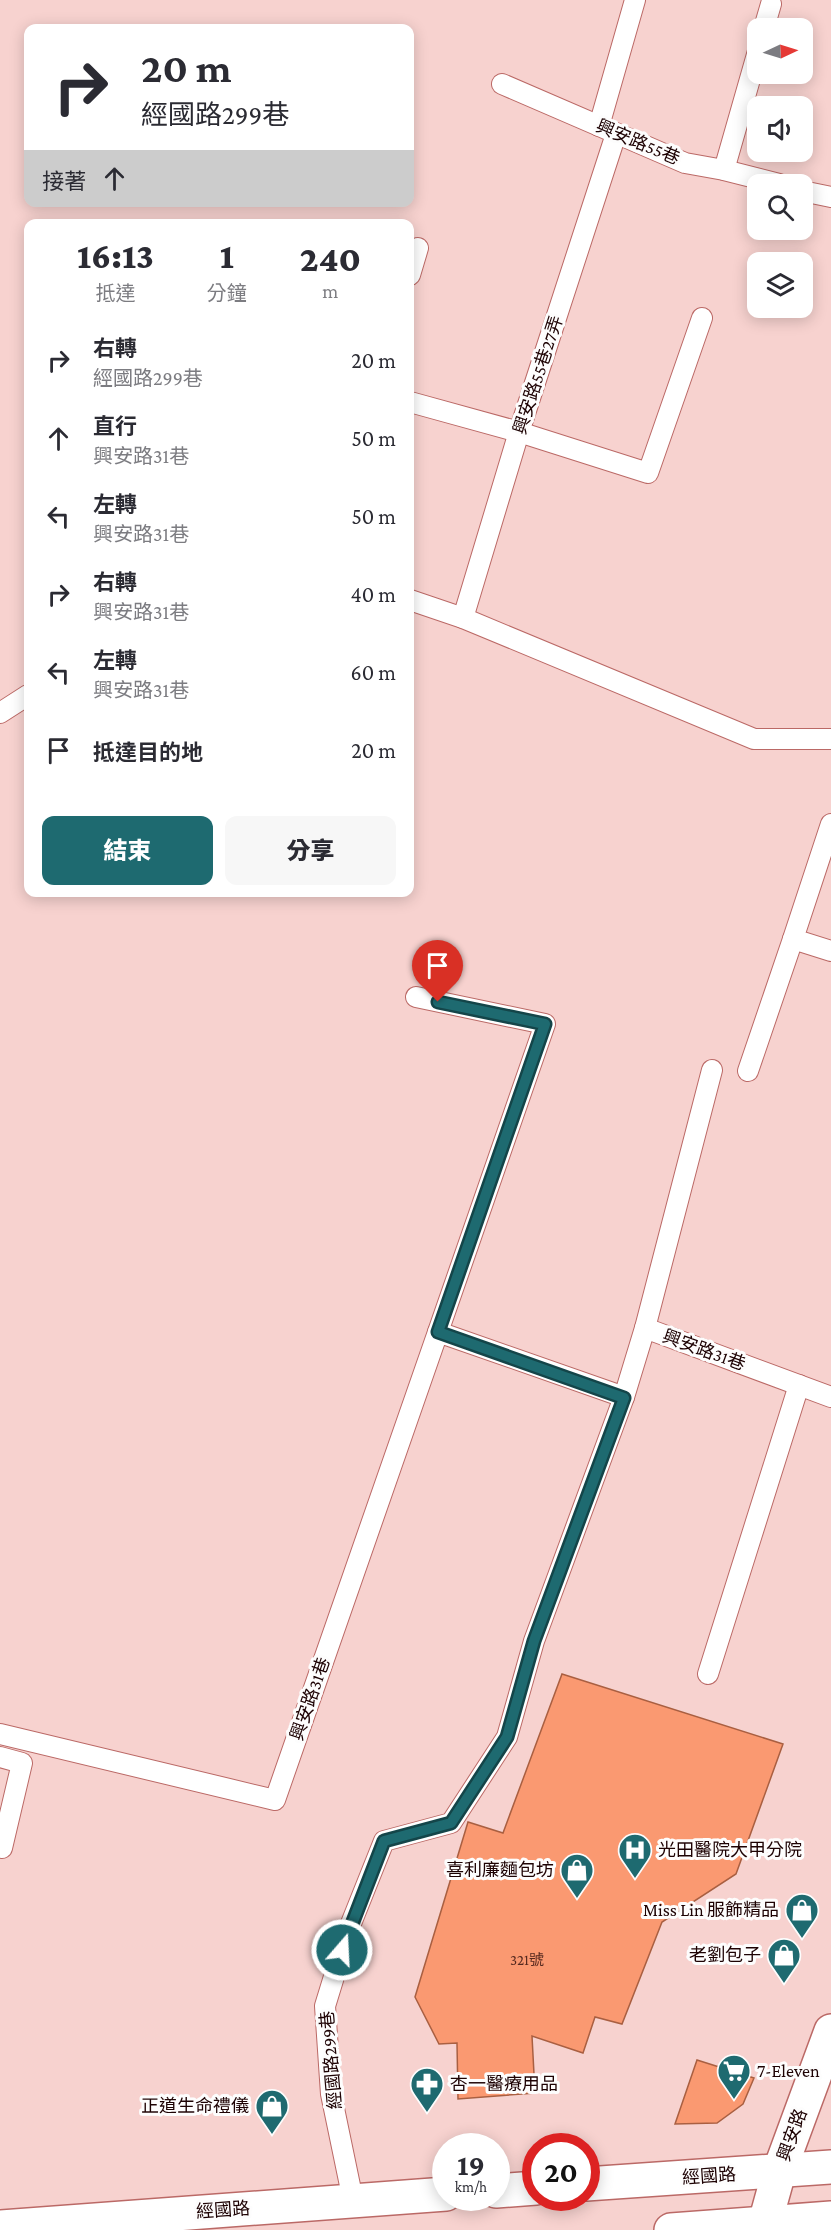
<!DOCTYPE html>
<html lang="zh-TW">
<meta charset="utf-8">
<style>
body{margin:0;font-family:"Crimson Pro","Noto Sans TC",serif;background:#f7f7f7;color:#2b2b33;height:100vh;display:flex;flex-direction:column;font-size:22px;white-space:nowrap}
*{box-sizing:border-box;margin:0}
p{font-size:20px;color:#7c7c81}
.icon{flex:none;width:33px;height:33px;fill:none;stroke:currentColor;stroke-width:2;stroke-linecap:round;stroke-linejoin:round}
.map{position:relative;flex:1;overflow:hidden}
.panel{position:absolute;left:24px;top:219px;width:390px;height:678px;display:flex;flex-direction:column;background:#fff;border-radius:12px;box-shadow:0 3px 15px #0003}
.panel>*{flex:none}
.banner{position:absolute;left:24px;top:24px;width:390px;height:183px;border-radius:12px;box-shadow:0 3px 15px #0003;background:#fff;color:#2b2b33;overflow:hidden}
.needle{width:39px;rotate:86deg}
.buttons{position:absolute;left:747px;top:18px;display:grid;gap:12px}
.buttons a{display:grid;place-items:center;width:66px;height:66px;border-radius:12px;background:#fff;box-shadow:0 3px 15px #0003;font-size:30px}
.speed{position:absolute;left:432px;top:2133px;display:flex;gap:12px;font-size:30px;font-weight:700;text-align:center}
.speed>*{display:grid;place-content:center;width:78px;height:78px;border-radius:50%;background:#fff;box-shadow:0 3px 15px #0003;line-height:1}
.speed small{font-size:15px;font-weight:400}
.speed .limit{border:9px solid #d22;background:#fff;color:#111}
.pin{position:absolute;display:grid;place-items:center;width:51px;height:51px;color:#fff;margin:-62px -26px;border-radius:50% 50% 50% 0;rotate:-45deg;box-shadow:0 0 6px #0007}
.pin .icon{rotate:45deg}
.me{position:absolute;width:66px;margin:-33px;rotate:19deg;stroke-linejoin:round;filter:drop-shadow(0 0 4px #0008)}
.turn{display:flex;align-items:center;gap:21px;height:126px;padding:0 18px;font-size:27px}
.turn .icon{width:78px;height:78px;stroke-width:2.5}
.turn b{display:block;font-size:42px;line-height:51px}
.then{display:flex;align-items:center;height:57px;padding:0 18px;background:#0003;gap:12px;font-size:22px}
.eta{display:flex;justify-content:space-evenly;align-items:center;height:102px;text-align:center}
.eta b{font-size:36px;font-weight:800;line-height:42px}
.cta{display:flex;gap:12px;margin-top:auto;padding:12px 18px}
.cta a{flex:1;height:69px;border-radius:12px;background:#1e6a70;color:#fff;font-size:24px;font-weight:800;line-height:69px;text-align:center}
.cta a+a{background:#f7f7f7;color:#2b2b33}
ul{padding:0;list-style:none}
li{display:flex;align-items:center;gap:18px;height:78px;padding:0 18px}
li div{flex:1}
li b{display:block;font-size:22px}
li em{font-style:normal}
.map>svg:first-child{display:block}
.building{fill:#fa9971;stroke:#a95f41;stroke-width:1.5}
.lines{fill:none;stroke-linecap:round;stroke-linejoin:round}
.lane-casing{stroke:#bb6966;stroke-width:22}
.secondary-casing{stroke:#bb6966;stroke-width:36}
.primary-casing{stroke:#bb6966;stroke-width:36}
.lane{stroke:#fff;stroke-width:20}
.secondary{stroke:#fff;stroke-width:33}
.primary{stroke:#fff;stroke-width:33}
.route-casing{stroke:#144549;stroke-width:15}
.route{stroke:#1e6a70;stroke-width:10}
.labels{text-anchor:middle;stroke-width:6;stroke-linejoin:round;paint-order:stroke}
.number-label{font-size:15px;fill:#54281e}
.street-label{font-size:18px;fill:#1d0203;stroke:#fdfdfd}
.poi-label{font-size:18px;fill:#1d0203;stroke:#fdfdfd;text-anchor:end}
</style>
<div class="map">
<svg width="831" height="2230" viewBox="0 0 831 2230">
<rect width="100%" height="100%" fill="#f7d2cf"/>
<!-- building -->
<g class="building">
<path d="M562,1674L783,1744L736,1874L662,1922L622,2024L595,2017L583,2053L532,2036L535,2093L458,2099L457,2043L439,2044L415,1997L468,1822L503,1833Z"/>
<path d="M697,2060L754,2078L743,2104L717,2123L675,2124Z"/>
</g>
<g class="lines">
<defs>
<g id="lane">
<path d="M764,28L771,4"/>
<path d="M502,84L685,163L724,170L779,184"/>
<path d="M599,126L635,0"/>
<path d="M724,170L758,51"/>
<path d="M802,191L831,197"/>
<path d="M410,275L418,248"/>
<path d="M410,402L519,432L648,473L702,318"/>
<path d="M410,600L463,618L754,739H831"/>
<path d="M463,618L519,432L616,134"/>
<path d="M0,713L28,695"/>
<path d="M831,824L793,939L831,951"/>
<path d="M416,997L545,1024L438,1332"/>
<path d="M748,1071L793,939"/>
<path d="M645,1328L712,1070"/>
<path d="M708,1674L799,1385"/>
<path d="M0,1734L275,1800L438,1332L624,1397"/>
<path d="M0,1757L22,1763L2,1848"/>
<path d="M353,2200L331,2094L325,2006L348,1931L384,1841L451,1823L507,1737L534,1641L624,1397L645,1328L831,1397"/>
</g>
<path id="secondary" d="M763,2230L779,2172L831,2031"/>
<g id="primary">
<path d="M586,2184L831,2167"/>
<path d="M496,2191L536,2188"/>
<path d="M0,2227L446,2194"/>
<path d="M671,2230L831,2218"/>
</g>
</defs>
<!-- lane casing -->
<use href="#lane" class="lane-casing"/>
<!-- secondary casing -->
<use href="#secondary" class="secondary-casing"/>
<!-- primary casing -->
<use href="#primary" class="primary-casing"/>
<!-- lane -->
<use href="#lane" class="lane"/>
<!-- secondary -->
<use href="#secondary" class="secondary"/>
<!-- primary -->
<use href="#primary" class="primary"/>
</g>
<g class="lines">
<defs>
<path id="route" d="M342,1950L384,1841L451,1823L507,1737L534,1641L624,1398L438,1332L545,1024L438,1002"/>
</defs>
<!-- route casing -->
<use href="#route" class="route-casing"/>
<!-- route -->
<use href="#route" class="route"/>
</g>
<!-- icons -->
<defs>
<symbol id="hospital-pin" viewBox="-11 -11 22 30"><path d="M0 17L-7.5 6A9.5 9.5 0 1 1 7.5 6Z" fill="#1e6a70" stroke="#fdfdfd"/><path d="M-5-5h3v3.5h4V-5h3V5h-3V1.5h-4V5h-3Z" fill="#fff"/></symbol>
<symbol id="shop-pin" viewBox="-11 -11 22 30"><path d="M0 17L-7.5 6A9.5 9.5 0 1 1 7.5 6Z" fill="#1e6a70" stroke="#fdfdfd"/><path d="M-5-2.5h2.3a2.7 3.5 0 0 1 5.4 0H5L5.5 6h-11ZM-1.5-2.5h3a1.5 2.3 0 0 0-3 0Z" fill="#fff"/></symbol>
<symbol id="supermarket-pin" viewBox="-11 -11 22 30"><path d="M0 17L-7.5 6A9.5 9.5 0 1 1 7.5 6Z" fill="#1e6a70" stroke="#fdfdfd"/><path d="M-6-5.5h2.5l.6 2H6L4.5 2H-2.5L-4.4-4H-6ZM-1.5 3.2a1.3 1.3 0 1 0 .1 0ZM3 3.2a1.3 1.3 0 1 0 .1 0Z" fill="#fff"/></symbol>
<symbol id="pharmacy-pin" viewBox="-11 -11 22 30"><path d="M0 17L-7.5 6A9.5 9.5 0 1 1 7.5 6Z" fill="#1e6a70" stroke="#fdfdfd"/><path d="M-2-6h4v4h4v4h-4v4h-4v-4h-4v-4h4Z" fill="#fff"/></symbol>
</defs>
<g fill-rule="evenodd">
<use href="#hospital-pin" x="616" y="1831" width="38" height="52"/>
<use href="#shop-pin" x="558" y="1851" width="38" height="52"/>
<use href="#shop-pin" x="783" y="1891" width="38" height="52"/>
<use href="#shop-pin" x="765" y="1936" width="38" height="52"/>
<use href="#supermarket-pin" x="715" y="2052" width="38" height="52"/>
<use href="#pharmacy-pin" x="408" y="2065" width="38" height="52"/>
<use href="#shop-pin" x="253" y="2087" width="38" height="52"/>
</g>
<g class="labels">
<!-- number labels -->
<g class="number-label">
<text x="527" y="1965">321號</text>
</g>
<!-- street labels -->
<g class="street-label">
<text transform="translate(638 142) rotate(23)" y="6">興安路55巷</text>
<text transform="translate(538 375) rotate(-72)" y="6">興安路55巷27弄</text>
<text transform="translate(704 1350) rotate(20)" y="6">興安路31巷</text>
<text transform="translate(310 1699) rotate(-71)" y="6">興安路31巷</text>
<text transform="translate(331 2060) rotate(-95)" y="6">經國路299巷</text>
<text transform="translate(792 2135) rotate(-70)" y="6">興安路</text>
<text transform="translate(709 2176) rotate(-4)" y="6">經國路</text>
<text transform="translate(223 2210) rotate(-4)" y="6">經國路</text>
</g>
<!-- poi labels -->
<g class="poi-label">
<text x="658" y="1856" text-anchor="start">光田醫院大甲分院</text>
<text x="554" y="1876">喜利廉麵包坊</text>
<text x="779" y="1916">Miss Lin 服飾精品</text>
<text x="761" y="1961">老劉包子</text>
<text x="757" y="2077" text-anchor="start">7-Eleven</text>
<text x="450" y="2090" text-anchor="start">杏一醫療用品</text>
<text x="249" y="2112">正道生命禮儀</text>
</g>
</g>
</svg>
<div class="buttons">
<a><svg class="needle" viewBox="-14 -14 28 28"><path d="M0-13l5 13h-10z" fill="#e53935"/><path d="M0 13l5-13h-10z" fill="#7c7c81"/></svg></a>
<a><svg class="icon" aria-label="sound" viewBox="0 0 24 24"><path d="M4 9h4l5-4v14l-5-4H4zM17 9q2 3 0 6"/></svg></a>
<a><svg class="icon" aria-label="search" viewBox="0 0 24 24"><circle cx="10" cy="10" r="6"/><path d="M15 15l6 6"/></svg></a>
<a><svg class="icon" aria-label="layers" viewBox="0 0 24 24"><path d="M12 4l9 5-9 5-9-5zM3 14l9 5 9-5"/></svg></a>
</div>
<div class="speed"><div>19<small>km/h</small></div><div class="limit">20</div></div>
<div class="pin" style="left:438px;top:1002px;background:#d93025"><svg class="icon" aria-label="arrive" viewBox="0 0 24 24"><path d="M6 21V4h12l-3 4 3 4H6"/></svg></div>
<svg class="me" style="left:342px;top:1950px" viewBox="-20 -20 40 40"><circle r="17" fill="#1e6a70" stroke="#fff" stroke-width="3"/><path d="M0-11L8 9 0 5-8 9z" fill="#fff"/></svg>
<div class="banner">
<div class="turn"><svg class="icon" aria-label="right" viewBox="0 0 24 24"><path d="M7 20v-9h11M14 6l5 5-5 5"/></svg><div><b>20 m</b>經國路299巷</div></div>
<div class="then">接著<svg class="icon" aria-label="ahead" viewBox="0 0 24 24"><path d="M12 20V5M6 11l6-6 6 6"/></svg></div>
</div>
<section class="panel">
<div class="eta">
<div><b>16:13</b><p>抵達</p></div>
<div><b>1</b><p>分鐘</p></div>
<div><b>240</b><p>m</p></div>
</div>
<ul>
<li><svg class="icon" aria-label="right" viewBox="0 0 24 24"><path d="M7 20v-9h11M14 6l5 5-5 5"/></svg><div><b>右轉</b><p>經國路299巷</p></div><em>20 m</em></li>
<li><svg class="icon" aria-label="ahead" viewBox="0 0 24 24"><path d="M12 20V5M6 11l6-6 6 6"/></svg><div><b>直行</b><p>興安路31巷</p></div><em>50 m</em></li>
<li><svg class="icon" aria-label="left" viewBox="0 0 24 24"><path d="M17 20v-9H6M10 6l-5 5 5 5"/></svg><div><b>左轉</b><p>興安路31巷</p></div><em>50 m</em></li>
<li><svg class="icon" aria-label="right" viewBox="0 0 24 24"><path d="M7 20v-9h11M14 6l5 5-5 5"/></svg><div><b>右轉</b><p>興安路31巷</p></div><em>40 m</em></li>
<li><svg class="icon" aria-label="left" viewBox="0 0 24 24"><path d="M17 20v-9H6M10 6l-5 5 5 5"/></svg><div><b>左轉</b><p>興安路31巷</p></div><em>60 m</em></li>
<li><svg class="icon" aria-label="arrive" viewBox="0 0 24 24"><path d="M6 21V4h12l-3 4 3 4H6"/></svg><div><b>抵達目的地</b></div><em>20 m</em></li>
</ul>
<div class="cta"><a>結束</a><a>分享</a></div>
</section>
</div>
